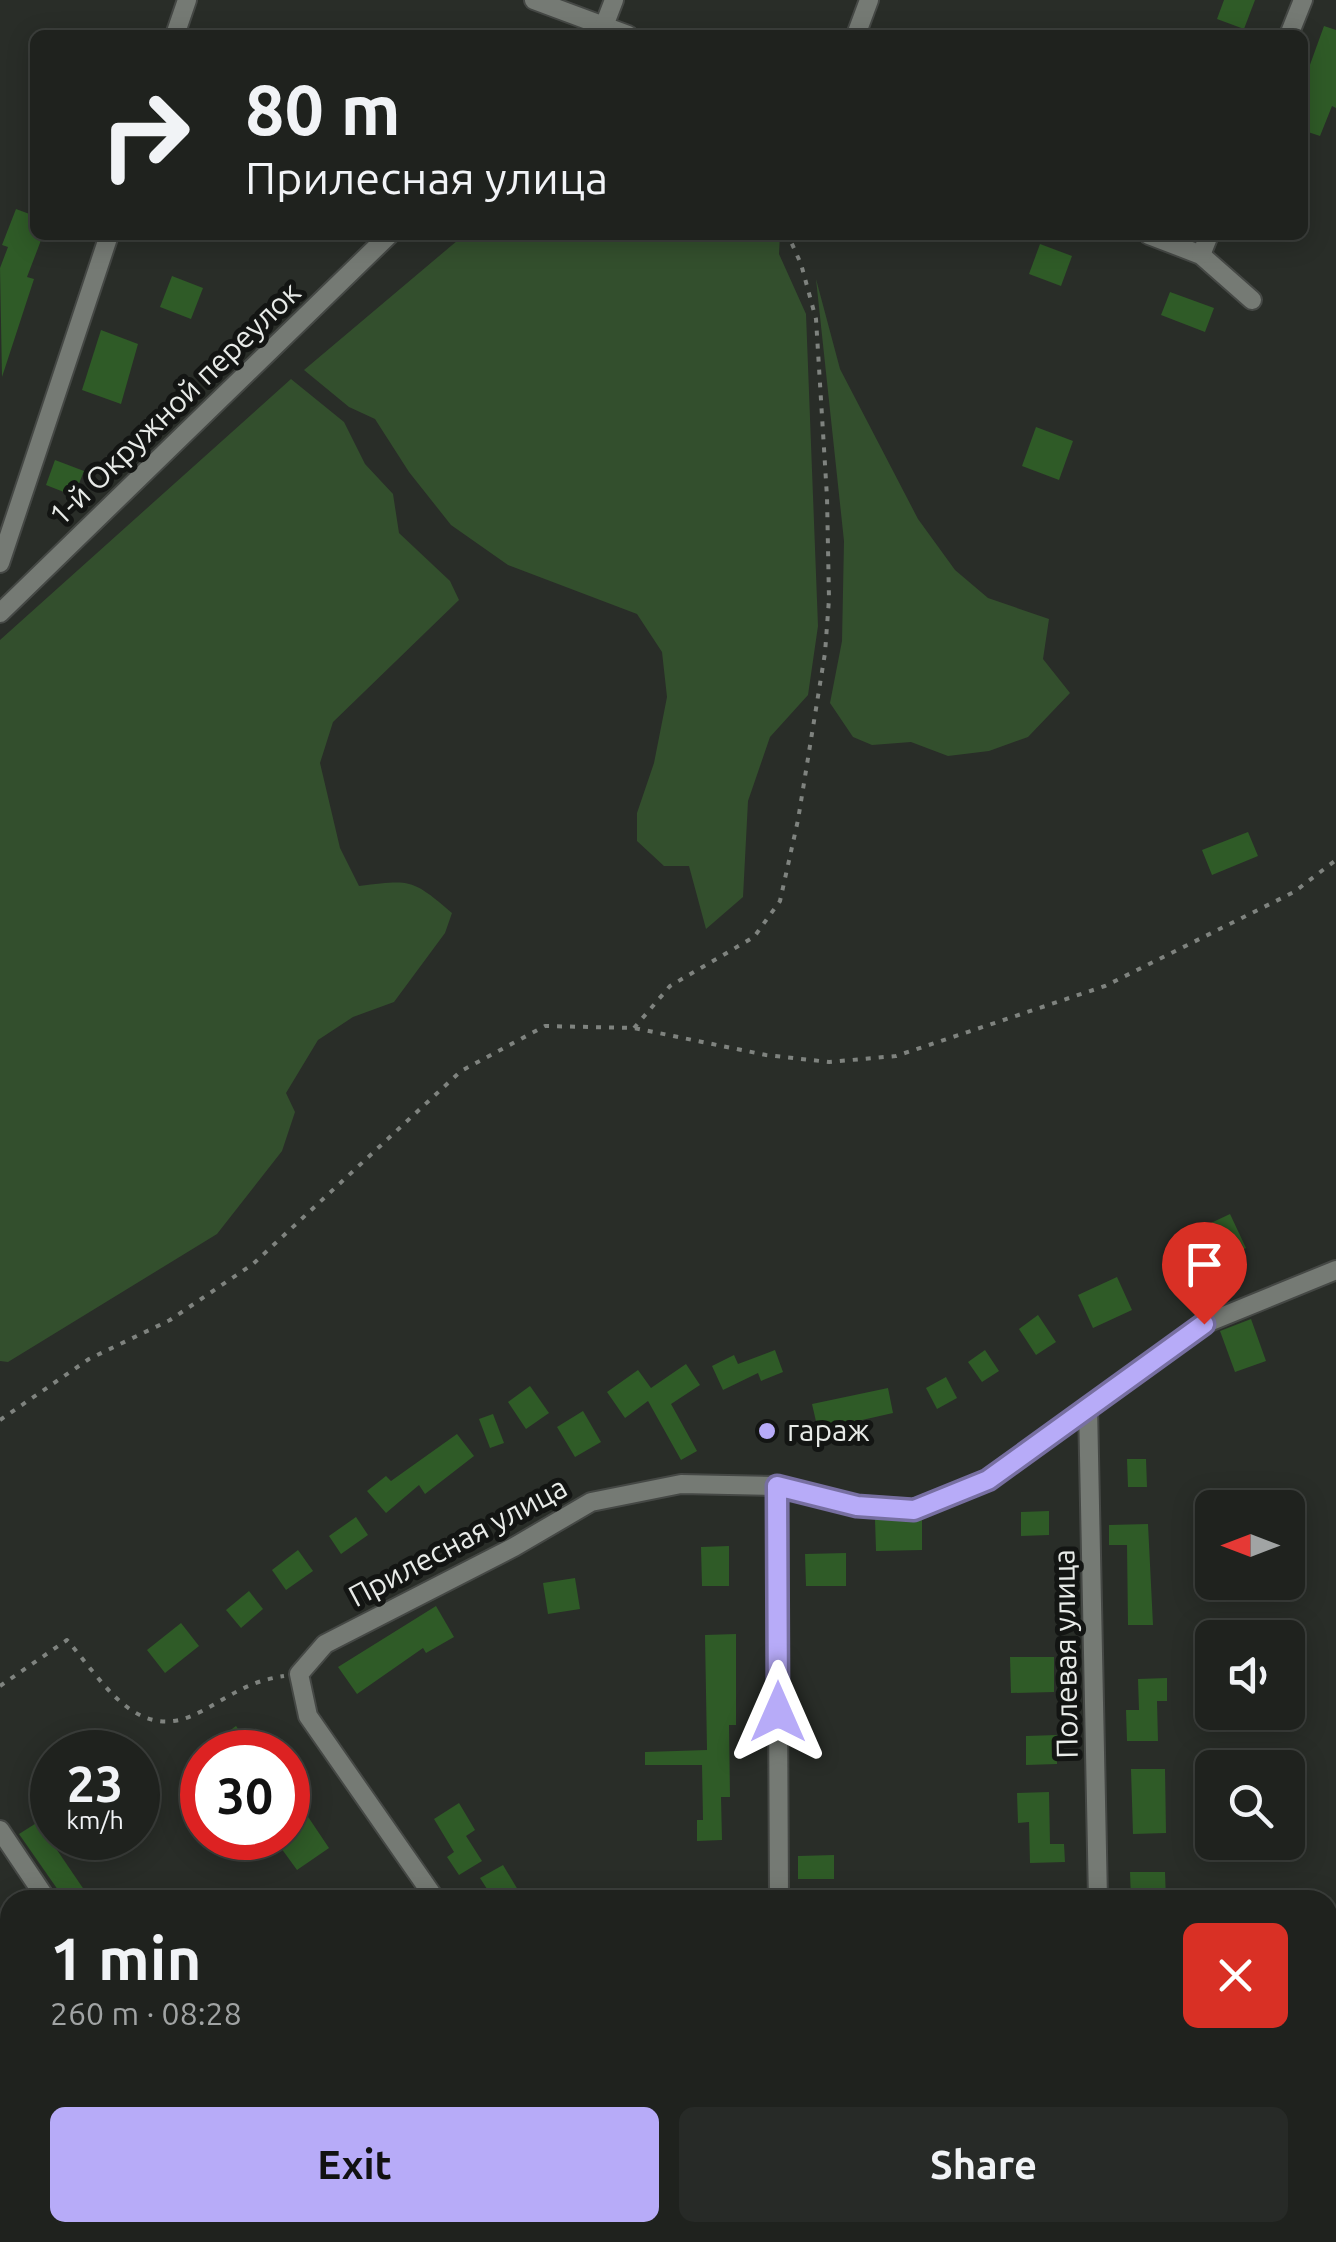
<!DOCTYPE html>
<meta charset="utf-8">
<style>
body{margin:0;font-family:Ubuntu,sans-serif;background:#272a27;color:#f1f3f6;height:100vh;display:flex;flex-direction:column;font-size:38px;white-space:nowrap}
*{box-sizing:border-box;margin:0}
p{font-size:32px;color:#a1a4a4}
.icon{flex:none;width:55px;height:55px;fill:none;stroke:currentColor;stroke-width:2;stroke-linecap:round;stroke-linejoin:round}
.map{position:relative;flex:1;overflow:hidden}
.sheet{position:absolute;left:0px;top:1890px;width:1338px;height:352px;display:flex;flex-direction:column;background:#1f221e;border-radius:30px 30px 0 0;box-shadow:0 5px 25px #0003,0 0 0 2px #3c3f3c}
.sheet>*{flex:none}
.guide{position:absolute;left:30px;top:30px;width:1278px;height:210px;border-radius:15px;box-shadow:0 5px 25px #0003,0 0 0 2px #3c3f3c;background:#1f221e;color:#f1f3f6;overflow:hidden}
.needle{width:65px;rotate:270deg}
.controls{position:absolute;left:1195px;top:1490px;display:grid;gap:20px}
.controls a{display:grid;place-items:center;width:110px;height:110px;border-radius:15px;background:#1f221e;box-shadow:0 5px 25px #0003,0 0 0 2px #3c3f3c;font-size:50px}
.speed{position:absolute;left:30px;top:1730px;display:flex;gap:20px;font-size:50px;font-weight:700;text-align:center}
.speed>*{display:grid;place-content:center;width:130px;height:130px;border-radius:50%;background:#1f221e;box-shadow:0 5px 25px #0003,0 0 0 2px #3c3f3c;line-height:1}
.speed small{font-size:25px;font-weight:400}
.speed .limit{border:15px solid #d22;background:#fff;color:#111}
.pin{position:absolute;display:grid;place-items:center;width:85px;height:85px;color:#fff;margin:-102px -42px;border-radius:50% 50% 50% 0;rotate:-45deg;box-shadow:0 0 10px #0007}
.pin .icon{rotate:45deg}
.me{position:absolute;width:110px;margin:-55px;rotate:0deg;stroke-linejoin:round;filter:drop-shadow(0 0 8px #0008)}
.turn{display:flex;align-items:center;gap:35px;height:210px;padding:0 50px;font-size:45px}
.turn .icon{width:130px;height:130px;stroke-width:2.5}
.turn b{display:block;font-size:70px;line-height:85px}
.round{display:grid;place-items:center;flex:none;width:105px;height:105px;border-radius:15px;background:#272a27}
.summary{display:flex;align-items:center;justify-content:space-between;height:170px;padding:0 50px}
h1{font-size:60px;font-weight:600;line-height:75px}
.primary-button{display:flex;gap:20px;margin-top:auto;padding:20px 50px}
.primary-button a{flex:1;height:115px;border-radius:15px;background:#b7abf8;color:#111;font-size:40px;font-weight:600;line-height:115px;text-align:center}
.primary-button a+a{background:#272a27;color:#f1f3f6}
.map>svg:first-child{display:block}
.green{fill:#334f2d}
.building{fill:#2f5b27}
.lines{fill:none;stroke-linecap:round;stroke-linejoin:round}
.minor-casing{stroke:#454845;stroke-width:22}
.major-casing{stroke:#454845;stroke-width:28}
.path{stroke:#7f837f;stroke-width:4;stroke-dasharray:5 8;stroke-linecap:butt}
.minor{stroke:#757a74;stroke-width:18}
.major{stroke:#6aa45f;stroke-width:22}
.route-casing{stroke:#776fa1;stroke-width:25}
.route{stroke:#b7abf8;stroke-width:18}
.poi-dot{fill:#b7abf8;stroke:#131513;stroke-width:4}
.labels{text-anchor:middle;stroke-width:10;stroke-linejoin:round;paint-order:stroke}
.street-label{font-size:30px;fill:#e8ebe8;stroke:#131513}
.poi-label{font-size:30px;fill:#e8ebe8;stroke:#131513;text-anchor:start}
</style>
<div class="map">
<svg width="1336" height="2242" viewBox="0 0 1336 2242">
<rect width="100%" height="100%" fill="#292d28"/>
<!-- green -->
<g class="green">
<path d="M464,235H780L779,254L806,314L818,626L808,695L770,737L748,801L743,897L706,929L689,866H664L637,841V813L654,763L667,697L662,652L637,614L508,565L451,525L409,472L375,419L349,407L304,370Z"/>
<path d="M816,279L840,369L918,519L955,570L988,598L1049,619L1043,659L1070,693L1028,737L989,751L948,756L911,742L872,745L853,737L830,703L842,641L844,541Z"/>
<path d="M291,379L344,422L365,464L393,494L399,533L450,581L459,600L333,722L320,763L340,848L359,886C411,880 411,878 452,913L445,933L394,1002L353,1017L318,1040L286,1093L295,1112L282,1151L217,1234L8,1362L0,1361V640Z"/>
</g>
<!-- building -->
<g class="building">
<path d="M1224,0H1255L1244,29L1217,19Z"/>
<path d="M1324,26L1336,30V108L1332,106L1320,136L1302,130V71L1307,73Z"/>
<path d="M16,209L35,216V235H43L27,277L34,279L2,377L0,268L8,247L2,245Z"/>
<path d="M1040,244L1072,256L1061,286L1029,274Z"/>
<path d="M172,276L203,288L191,319L160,307Z"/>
<path d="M1170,292L1214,308L1205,332L1161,315Z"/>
<path d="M101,330L138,344L121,404L82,390Z"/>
<path d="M1036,427L1073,441L1059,480L1022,466Z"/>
<path d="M55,460L84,471L74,496L46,485Z"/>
<path d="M1248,832L1258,856L1212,875L1202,850Z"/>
<path d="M1230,1214L1246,1248L1211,1265L1194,1231Z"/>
<path d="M1117,1277L1132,1310L1093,1328L1078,1295Z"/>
<path d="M1038,1315L1056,1342L1036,1355L1019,1329Z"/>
<path d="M1251,1319L1266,1361L1235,1372L1220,1331Z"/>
<path d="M775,1350L783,1372L761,1381L758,1373L723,1390L712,1366L734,1355L738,1364Z"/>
<path d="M985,1350L999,1371L982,1382L968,1362Z"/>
<path d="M686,1364L700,1385L671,1404L697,1451L681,1460L648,1401L625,1418L607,1392L638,1370L651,1388Z"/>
<path d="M946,1377L957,1398L937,1409L926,1388Z"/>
<path d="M530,1386L549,1413L526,1429L508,1402Z"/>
<path d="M888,1388L893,1413L818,1430L812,1404Z"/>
<path d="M583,1411L601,1442L575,1457L557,1427Z"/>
<path d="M493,1414L504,1443L490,1448L479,1419Z"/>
<path d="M457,1434L474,1456L425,1494L419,1485L386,1513L367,1491L386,1476L391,1481Z"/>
<path d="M1127,1459H1146L1147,1487H1128Z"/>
<path d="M1049,1511V1535L1021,1536V1512Z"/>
<path d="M356,1517L368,1535L341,1554L329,1536Z"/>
<path d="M875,1519H922V1550L876,1551Z"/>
<path d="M1148,1524L1153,1625H1128L1127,1545H1109V1525Z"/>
<path d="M729,1546V1586H702L701,1547Z"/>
<path d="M298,1550L313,1571L286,1590L272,1570Z"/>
<path d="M846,1553V1586H806L805,1554Z"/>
<path d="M575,1578L580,1609L548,1614L543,1583Z"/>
<path d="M249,1591L263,1609L241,1628L226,1610Z"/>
<path d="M436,1606L454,1637L426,1653L423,1648L357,1694L338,1667Z"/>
<path d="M181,1623L199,1646L165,1673L147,1650Z"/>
<path d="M736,1634V1725H729L730,1797H721L722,1840L697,1841V1820H703L702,1765H645V1752L707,1750L705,1635Z"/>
<path d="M1010,1657H1054V1692L1011,1693Z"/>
<path d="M1167,1678V1701H1157L1158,1741H1127L1126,1710H1139L1138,1679Z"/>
<path d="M236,1726L255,1752H228L218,1739Z"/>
<path d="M1057,1735V1764L1026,1765V1736Z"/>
<path d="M1131,1769H1165L1166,1833L1133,1834Z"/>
<path d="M288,1787L329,1848L297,1870L276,1841L288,1838Z"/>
<path d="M1049,1792L1050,1844H1064L1065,1862L1030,1863L1029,1822L1018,1823L1017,1793Z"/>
<path d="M459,1803L475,1830L466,1836L482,1861L459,1875L447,1857L454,1852L434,1819Z"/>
<path d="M38,1822L91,1900H65L19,1834Z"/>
<path d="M834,1855V1879H798V1856Z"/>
<path d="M503,1865L524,1900H494L480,1878Z"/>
<path d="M1130,1872H1165L1166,1900H1131Z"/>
</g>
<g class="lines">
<defs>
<g id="minor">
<path d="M534,0L628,35"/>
<path d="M596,34L604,26L614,0"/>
<path d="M175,35L187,0"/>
<path d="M856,35L869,0"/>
<path d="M1289,35L1303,0"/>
<path d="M1149,235L1201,255L1252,300"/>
<path d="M1201,255L1209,235"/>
<path d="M0,563L109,235"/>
<path d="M0,613L389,235"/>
<path d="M1088,1406L1098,1900"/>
<path d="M777,1486L779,1900"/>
<path d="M0,1830L47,1900"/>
<path d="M436,1900L308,1716L299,1674L325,1644L514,1547L591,1502L681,1484L777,1486L857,1505L914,1509L988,1480L1204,1324L1336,1270"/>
<path d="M1328,2166L1336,2165"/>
<path d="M145,2232L146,2242"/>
<path d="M32,2242L47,2232"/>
</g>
<path id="major" d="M0,2229L16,2242"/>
</defs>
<!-- minor casing -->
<use href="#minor" class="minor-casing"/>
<!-- major casing -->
<use href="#major" class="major-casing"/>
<!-- path -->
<g class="path">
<path d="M634,1028L670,986L754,937L780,901L798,820L825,653L829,599L827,497L816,319L801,264L788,235"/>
<path d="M0,1420L89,1359L170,1320L253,1264L461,1071L545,1026L634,1028L766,1055L829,1062L896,1056L1105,986L1294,892L1336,860"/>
<path d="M0,1686L67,1640C103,1681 137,1746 200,1712C233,1695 246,1682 284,1676"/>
<path d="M0,2171L10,2178"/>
</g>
<!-- minor -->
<use href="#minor" class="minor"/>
<!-- major -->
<use href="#major" class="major"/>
</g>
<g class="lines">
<defs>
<path id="route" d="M778,1712L777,1486L857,1506L914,1510L988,1480L1204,1324"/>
</defs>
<!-- route casing -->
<use href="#route" class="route-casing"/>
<!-- route -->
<use href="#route" class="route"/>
</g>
<!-- markers -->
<circle class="poi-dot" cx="767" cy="1431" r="10"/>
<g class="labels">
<!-- street labels -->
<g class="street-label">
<text transform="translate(175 404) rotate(-44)" y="10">1-й Окружной переулок</text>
<text transform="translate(458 1542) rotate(-28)" y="10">Прилесная улица</text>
<text transform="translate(1066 1654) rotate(-91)" y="10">Полевая улица</text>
</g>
<!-- poi labels -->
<g class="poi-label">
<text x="787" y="1441">гараж</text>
</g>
</g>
</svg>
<div class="controls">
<a><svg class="needle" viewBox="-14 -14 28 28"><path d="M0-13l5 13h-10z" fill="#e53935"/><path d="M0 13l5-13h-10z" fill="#a1a4a4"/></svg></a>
<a><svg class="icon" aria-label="sound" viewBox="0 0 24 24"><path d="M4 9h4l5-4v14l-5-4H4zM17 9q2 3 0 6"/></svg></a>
<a><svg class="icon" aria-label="search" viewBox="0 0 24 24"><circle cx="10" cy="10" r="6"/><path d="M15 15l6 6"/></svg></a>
</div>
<div class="speed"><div>23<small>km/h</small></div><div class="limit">30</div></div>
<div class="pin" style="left:1204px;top:1324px;background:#d93025"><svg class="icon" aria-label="arrive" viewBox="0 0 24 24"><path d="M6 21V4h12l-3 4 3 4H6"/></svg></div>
<svg class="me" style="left:778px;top:1712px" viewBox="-20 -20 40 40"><path d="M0-17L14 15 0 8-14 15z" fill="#b7abf8" stroke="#fff" stroke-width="4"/></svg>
<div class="guide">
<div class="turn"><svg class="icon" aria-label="right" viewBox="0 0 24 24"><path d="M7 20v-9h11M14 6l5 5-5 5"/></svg><div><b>80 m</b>Прилесная улица</div></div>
</div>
<section class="sheet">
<div class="summary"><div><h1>1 min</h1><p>260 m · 08:28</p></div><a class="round" style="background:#d93025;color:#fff"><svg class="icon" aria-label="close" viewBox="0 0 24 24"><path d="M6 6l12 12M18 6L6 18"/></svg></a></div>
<div class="primary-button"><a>Exit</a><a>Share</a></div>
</section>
</div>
